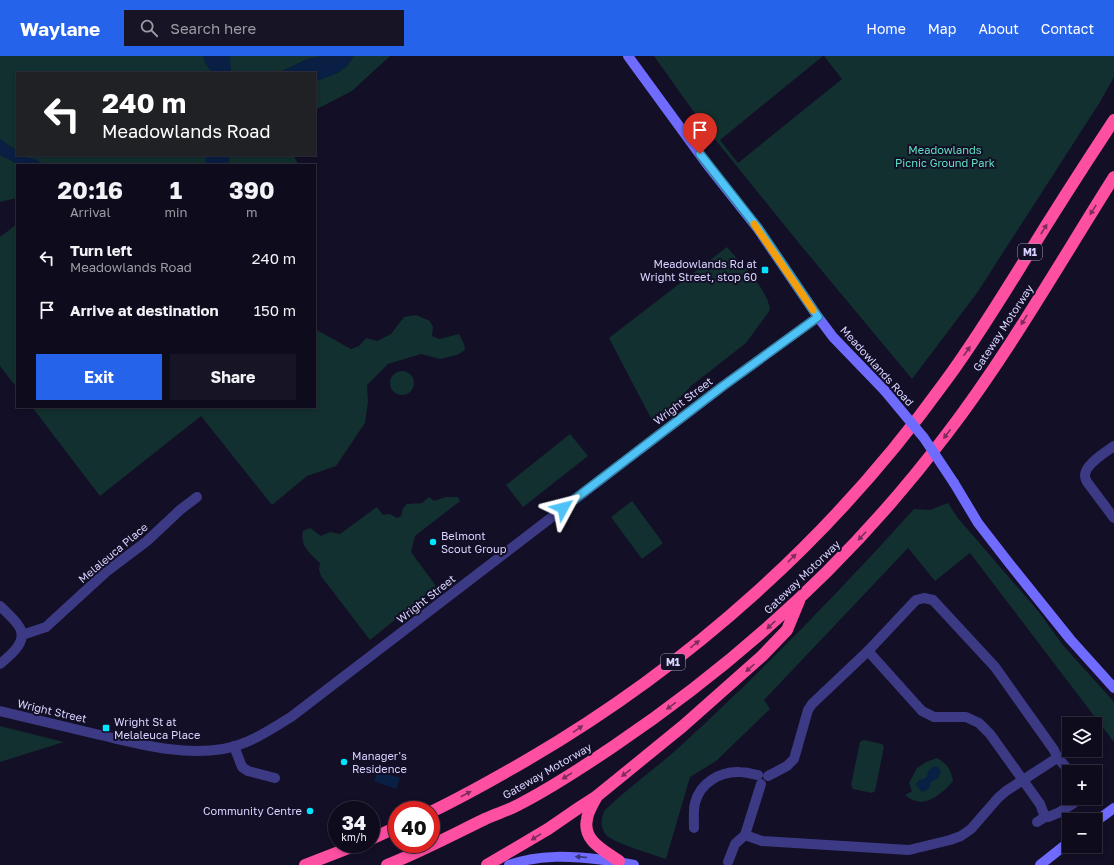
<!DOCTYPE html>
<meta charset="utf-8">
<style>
body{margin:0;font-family:"Golos Text",sans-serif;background:#171425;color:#f1f3f6;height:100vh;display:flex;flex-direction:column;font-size:15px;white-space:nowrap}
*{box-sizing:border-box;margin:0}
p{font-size:13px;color:#9b9ba3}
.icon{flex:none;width:22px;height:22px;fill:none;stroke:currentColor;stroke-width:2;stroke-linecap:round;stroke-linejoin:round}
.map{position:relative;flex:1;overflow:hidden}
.details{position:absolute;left:16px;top:108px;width:300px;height:244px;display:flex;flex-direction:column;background:#0e0b1c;border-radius:0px;box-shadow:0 2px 6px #0003,0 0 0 1px #2e2b3b}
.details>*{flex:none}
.banner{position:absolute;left:16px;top:16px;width:300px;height:84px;border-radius:0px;box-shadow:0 2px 6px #0003,0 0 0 1px #2e2b3b;background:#202124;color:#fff;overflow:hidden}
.buttons{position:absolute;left:1062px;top:661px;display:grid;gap:8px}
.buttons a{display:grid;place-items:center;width:40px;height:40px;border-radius:0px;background:#0e0b1c;box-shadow:0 2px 6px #0003,0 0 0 1px #2e2b3b;font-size:20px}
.speed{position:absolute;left:328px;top:745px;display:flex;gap:8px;font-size:20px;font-weight:700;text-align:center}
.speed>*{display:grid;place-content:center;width:52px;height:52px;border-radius:50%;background:#0e0b1c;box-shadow:0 2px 6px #0003,0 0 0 1px #2e2b3b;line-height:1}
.speed small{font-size:10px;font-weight:400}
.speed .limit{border:6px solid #d22;background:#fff;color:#111}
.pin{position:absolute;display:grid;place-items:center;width:34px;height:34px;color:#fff;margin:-41px -17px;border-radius:50% 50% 50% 0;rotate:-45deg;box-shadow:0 0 4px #0007}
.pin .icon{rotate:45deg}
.me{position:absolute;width:44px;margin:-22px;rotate:52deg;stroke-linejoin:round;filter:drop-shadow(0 0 3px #0008)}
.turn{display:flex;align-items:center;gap:14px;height:84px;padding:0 20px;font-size:18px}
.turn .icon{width:52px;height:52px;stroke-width:2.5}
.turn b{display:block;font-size:28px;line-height:34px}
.eta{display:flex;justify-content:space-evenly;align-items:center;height:68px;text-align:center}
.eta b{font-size:24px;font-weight:700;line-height:28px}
.cta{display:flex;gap:8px;margin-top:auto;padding:8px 20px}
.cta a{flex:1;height:46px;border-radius:0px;background:#2563eb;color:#fff;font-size:16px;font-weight:700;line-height:46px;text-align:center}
.cta a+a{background:#171425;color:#f1f3f6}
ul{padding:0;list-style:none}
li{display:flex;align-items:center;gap:12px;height:52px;padding:0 20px}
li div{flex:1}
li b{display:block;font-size:15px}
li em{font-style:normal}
header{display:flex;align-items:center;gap:24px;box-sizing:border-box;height:56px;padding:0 20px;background:#2563eb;color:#fff}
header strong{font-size:19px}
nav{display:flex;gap:22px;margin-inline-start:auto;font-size:14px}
.search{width:280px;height:36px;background:#171425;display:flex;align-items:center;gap:10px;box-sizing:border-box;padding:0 14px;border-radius:0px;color:#9b9ba3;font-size:15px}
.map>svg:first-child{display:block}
.green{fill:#12302f}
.water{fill:#0a1f44}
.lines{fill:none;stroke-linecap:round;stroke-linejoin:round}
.minor{stroke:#3d3a85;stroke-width:10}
.tertiary{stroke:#3d3a85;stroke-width:10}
.secondary{stroke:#6f6bff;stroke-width:10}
.motorway{stroke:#ff4fa3;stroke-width:12}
.secondary-bridge{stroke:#6f6bff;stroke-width:10}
.oneway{fill:#7d2c5e}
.oneway2{fill:#38347d}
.route-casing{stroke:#337fa1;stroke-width:10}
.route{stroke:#4fc3f7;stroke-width:7}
.slow{stroke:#f59e0b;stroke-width:7}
.poi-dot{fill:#00e5ff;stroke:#130f26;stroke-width:1.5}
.labels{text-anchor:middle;stroke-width:4;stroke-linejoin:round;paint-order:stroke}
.shield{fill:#130f26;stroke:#9e99be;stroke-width:1}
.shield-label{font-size:10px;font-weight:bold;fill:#d9d4ff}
.park-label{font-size:11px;fill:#5fe0c0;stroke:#130f26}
.poi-label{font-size:11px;fill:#d9d4ff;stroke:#130f26;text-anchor:start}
.street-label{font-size:11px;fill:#d9d4ff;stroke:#130f26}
</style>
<header>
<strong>Waylane</strong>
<div class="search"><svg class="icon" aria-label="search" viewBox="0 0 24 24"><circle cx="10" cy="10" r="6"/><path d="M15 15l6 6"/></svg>Search here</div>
<nav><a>Home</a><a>Map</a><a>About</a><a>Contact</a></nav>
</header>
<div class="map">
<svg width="1114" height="809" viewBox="0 0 1114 809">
<rect width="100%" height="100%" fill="#130f26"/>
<!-- green -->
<g class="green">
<path d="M0,0H323L308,3L278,17H17V95L0,83Z"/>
<path d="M353,0H390L352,35L315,54V25C330,20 347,16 353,0Z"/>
<path d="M654,0H823L720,84L738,107L842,23L824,0H1114V21L1100,46L977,237L912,323L798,186L701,66Z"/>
<path d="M0,99L20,109H17V142L0,146Z"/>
<path d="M21,99H206V109H44L34,103L23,101Z"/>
<path d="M229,99H293L299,109H228Z"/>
<path d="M17,168V332L0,310V181Z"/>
<path d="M727,191C741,208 768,233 770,254L746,287L691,330L670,352L653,366L609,282Z"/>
<path d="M416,259L430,265L433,271L432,280L439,283L459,278L464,288L465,294L457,299L440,303L421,298L388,308L367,329L368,345L365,367L336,410L307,420L272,449L201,360L100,440L32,351H315V273L351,293L359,290L366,282L377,285L391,278L404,261Z"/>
<circle cx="402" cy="327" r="12"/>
<path d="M570,378L588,400L523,451L506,429Z"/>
<path d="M429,441L434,445L446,441H458L460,445L415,480L411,496L436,530L370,584L321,520L319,513L320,507C309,497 300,490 303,475L310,472L321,480L330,476L340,478L377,451L383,459L390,458L397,462L401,460L403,452L407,448L422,447Z"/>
<path d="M632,445L663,487L642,503L611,461Z"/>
<path d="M948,447L957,461L1039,556L1062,588L1114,646V686L970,497L935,525L908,492L764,644L770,653L716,705L690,721L666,803C654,799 615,787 607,780C600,772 600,763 605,754C631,729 662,708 688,683C767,610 842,533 914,453L930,454Z"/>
<path d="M0,670L64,686L0,706Z"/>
<path d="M864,684L882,688L884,691L875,735L872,737L853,733L851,729L860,686Z"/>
<path d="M937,702C947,708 951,713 953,725C941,739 923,755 905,739L912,735L909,727L917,712L926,706Z"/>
</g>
<!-- water -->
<g class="water">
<path d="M203,0H230L231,17H212L205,7Z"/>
<path d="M323,0H353C347,16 330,20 315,25V17H278L308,3Z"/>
<path d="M0,83L17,95V99L34,103L44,109H20L0,99Z"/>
<path d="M206,99H229L228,109H206Z"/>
<path d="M934,710L938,711L941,715L938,722L931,726L929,733L922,736L916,729C918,723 921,724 926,722L929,714Z"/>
<path d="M378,714L400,722L396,733L374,725Z"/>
</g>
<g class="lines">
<!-- minor -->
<g class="minor">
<path d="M1114,390C1106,396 1084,409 1085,420C1085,422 1086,424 1087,426L1114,462"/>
<path d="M0,550C6,556 13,562 18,569C30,584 11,599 0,608"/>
<path d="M22,579L46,571L106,516L147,485L180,454L197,441"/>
<path d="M868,595L922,655L934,661H966L979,667L990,678L1040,748L1045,761"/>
<path d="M234,690L242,711L248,715L275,722"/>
<path d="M768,720L787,710L794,703L808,654L812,648L868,595L916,544L924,542L933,544L995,611L1054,694C1057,703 1064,708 1070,716"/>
<path d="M1037,766L1045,761H1048L1058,757L1074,747"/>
<path d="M694,772C694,764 693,755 695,747C700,727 720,715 740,716C746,716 752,718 758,719"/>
<path d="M745,779L762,785L909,794L950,784L961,780L971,773L998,742L1006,735L1057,702"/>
<path d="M728,806L735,788L745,779L761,728"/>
</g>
<!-- tertiary -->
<path class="tertiary" d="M0,655C34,663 67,671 100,679C140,688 182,700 223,693C248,689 270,674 291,661L723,330L818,261"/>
<!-- secondary -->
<g class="secondary">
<path d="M628,0L709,111L758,173L818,261L833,281L885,335"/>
<path d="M954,427L978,467L1009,507L1070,583L1114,632"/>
<path d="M1095,766L1114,752"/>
<path d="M509,809C540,798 571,800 604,804C614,805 624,807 634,809"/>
<path d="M1040,809L1069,786"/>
</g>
<!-- motorway -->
<g class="motorway">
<path d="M597,740C593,748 588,755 587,763C582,785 605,795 619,805"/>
<path d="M431,756C464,740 496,722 527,704C690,609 834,480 944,327C971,291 994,253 1018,215C1049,164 1081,114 1114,64"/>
<path d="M371,783L397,771"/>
<path d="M305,809L359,788"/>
<path d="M387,809C420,796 452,779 485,763C495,758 507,755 518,749C551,732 583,711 614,690C740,605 854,501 946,379C1008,298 1059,208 1114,121"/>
<path d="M487,809L548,773L580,751L597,740L683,670L762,600L787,574L799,545"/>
</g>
<!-- secondary-bridge -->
<path class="secondary-bridge" d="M885,335L924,382L954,427"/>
</g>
<!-- one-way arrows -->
<defs><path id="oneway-solid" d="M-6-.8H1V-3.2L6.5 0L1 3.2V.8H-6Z"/></defs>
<g class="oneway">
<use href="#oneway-solid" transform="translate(1093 154) rotate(122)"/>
<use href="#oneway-solid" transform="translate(1044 173) rotate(-58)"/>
<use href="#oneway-solid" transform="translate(1024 264) rotate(122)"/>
<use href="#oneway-solid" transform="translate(967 295) rotate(-55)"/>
<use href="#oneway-solid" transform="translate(947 378) rotate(127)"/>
<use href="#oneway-solid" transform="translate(862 480) rotate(134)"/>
<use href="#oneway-solid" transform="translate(792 502) rotate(-45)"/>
<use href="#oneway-solid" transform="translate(771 569) rotate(137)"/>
<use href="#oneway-solid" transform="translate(695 588) rotate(-39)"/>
<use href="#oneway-solid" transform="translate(750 612) rotate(138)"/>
<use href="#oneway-solid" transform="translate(671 650) rotate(144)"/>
<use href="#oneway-solid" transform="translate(578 673) rotate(-34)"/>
<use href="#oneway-solid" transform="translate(626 717) rotate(142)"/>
<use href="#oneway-solid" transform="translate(567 720) rotate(148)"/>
<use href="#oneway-solid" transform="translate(466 738) rotate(-28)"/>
<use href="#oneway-solid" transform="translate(536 781) rotate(148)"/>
</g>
<use class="oneway2" href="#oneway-solid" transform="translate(581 801) rotate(-175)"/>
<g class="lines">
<defs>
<path id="route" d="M563,452L723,330L818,261L758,172L700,98"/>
</defs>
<!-- route casing -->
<use href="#route" class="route-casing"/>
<!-- route -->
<use href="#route" class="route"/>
<!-- slow -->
<path class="slow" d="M754,168L813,254"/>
</g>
<!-- markers -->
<g class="poi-dot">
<rect x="761" y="210" width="8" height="8" rx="2"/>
<circle cx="433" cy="486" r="4"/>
<rect x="102" y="668" width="8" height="8" rx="2"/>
<circle cx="344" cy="706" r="4"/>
<circle cx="310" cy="755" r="4"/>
</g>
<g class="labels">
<!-- shield labels -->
<g class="shield">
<rect x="1018" y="188" width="24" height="16" rx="3"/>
<rect x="661" y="598" width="24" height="16" rx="3"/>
</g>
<g class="shield-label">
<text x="1030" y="200">M1</text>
<text x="673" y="610">M1</text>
</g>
<!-- park labels -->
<g class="park-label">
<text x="945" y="98">Meadowlands<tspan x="945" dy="13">Picnic Ground Park</tspan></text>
</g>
<!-- poi labels -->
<g class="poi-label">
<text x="757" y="212" text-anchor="end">Meadowlands Rd at<tspan x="757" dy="13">Wright Street, stop 60</tspan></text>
<text x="441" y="484">Belmont<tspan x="441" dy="13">Scout Group</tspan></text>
<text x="114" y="670">Wright St at<tspan x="114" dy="13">Melaleuca Place</tspan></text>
<text x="352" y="704">Manager's<tspan x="352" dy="13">Residence</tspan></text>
<text x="302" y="759" text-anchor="end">Community Centre</text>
</g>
<!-- street labels -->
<g class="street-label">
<text transform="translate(1003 272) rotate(-57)" y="4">Gateway Motorway</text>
<text transform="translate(877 310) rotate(48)" y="4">Meadowlands Road</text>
<text transform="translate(683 345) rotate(-37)" y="4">Wright Street</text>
<text transform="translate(113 497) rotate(-40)" y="4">Melaleuca Place</text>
<text transform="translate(802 521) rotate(-44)" y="4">Gateway Motorway</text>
<text transform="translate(426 543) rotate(-38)" y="4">Wright Street</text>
<text transform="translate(52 655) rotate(13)" y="4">Wright Street</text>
<text transform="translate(547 715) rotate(-30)" y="4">Gateway Motorway</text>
</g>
</g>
</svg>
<div class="buttons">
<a><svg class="icon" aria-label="layers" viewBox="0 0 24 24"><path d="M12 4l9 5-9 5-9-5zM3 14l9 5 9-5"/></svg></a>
<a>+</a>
<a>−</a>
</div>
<div class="speed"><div>34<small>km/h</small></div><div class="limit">40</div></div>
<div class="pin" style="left:700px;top:98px;background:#d93025"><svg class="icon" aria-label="arrive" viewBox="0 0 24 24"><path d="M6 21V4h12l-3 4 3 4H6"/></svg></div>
<svg class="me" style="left:563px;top:452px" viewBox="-20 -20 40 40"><path d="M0-17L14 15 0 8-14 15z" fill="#4fc3f7" stroke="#fff" stroke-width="4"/></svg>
<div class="banner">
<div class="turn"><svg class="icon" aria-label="left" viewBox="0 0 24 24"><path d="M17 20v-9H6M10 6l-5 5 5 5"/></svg><div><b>240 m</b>Meadowlands Road</div></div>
</div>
<section class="details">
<div class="eta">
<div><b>20:16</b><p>Arrival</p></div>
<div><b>1</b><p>min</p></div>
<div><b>390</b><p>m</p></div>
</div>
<ul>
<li><svg class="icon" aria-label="left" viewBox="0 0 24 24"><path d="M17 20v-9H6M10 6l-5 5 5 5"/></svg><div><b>Turn left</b><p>Meadowlands Road</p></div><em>240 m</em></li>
<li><svg class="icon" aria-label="arrive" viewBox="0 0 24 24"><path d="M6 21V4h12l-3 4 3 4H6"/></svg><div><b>Arrive at destination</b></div><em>150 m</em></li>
</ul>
<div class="cta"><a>Exit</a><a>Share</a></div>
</section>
</div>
